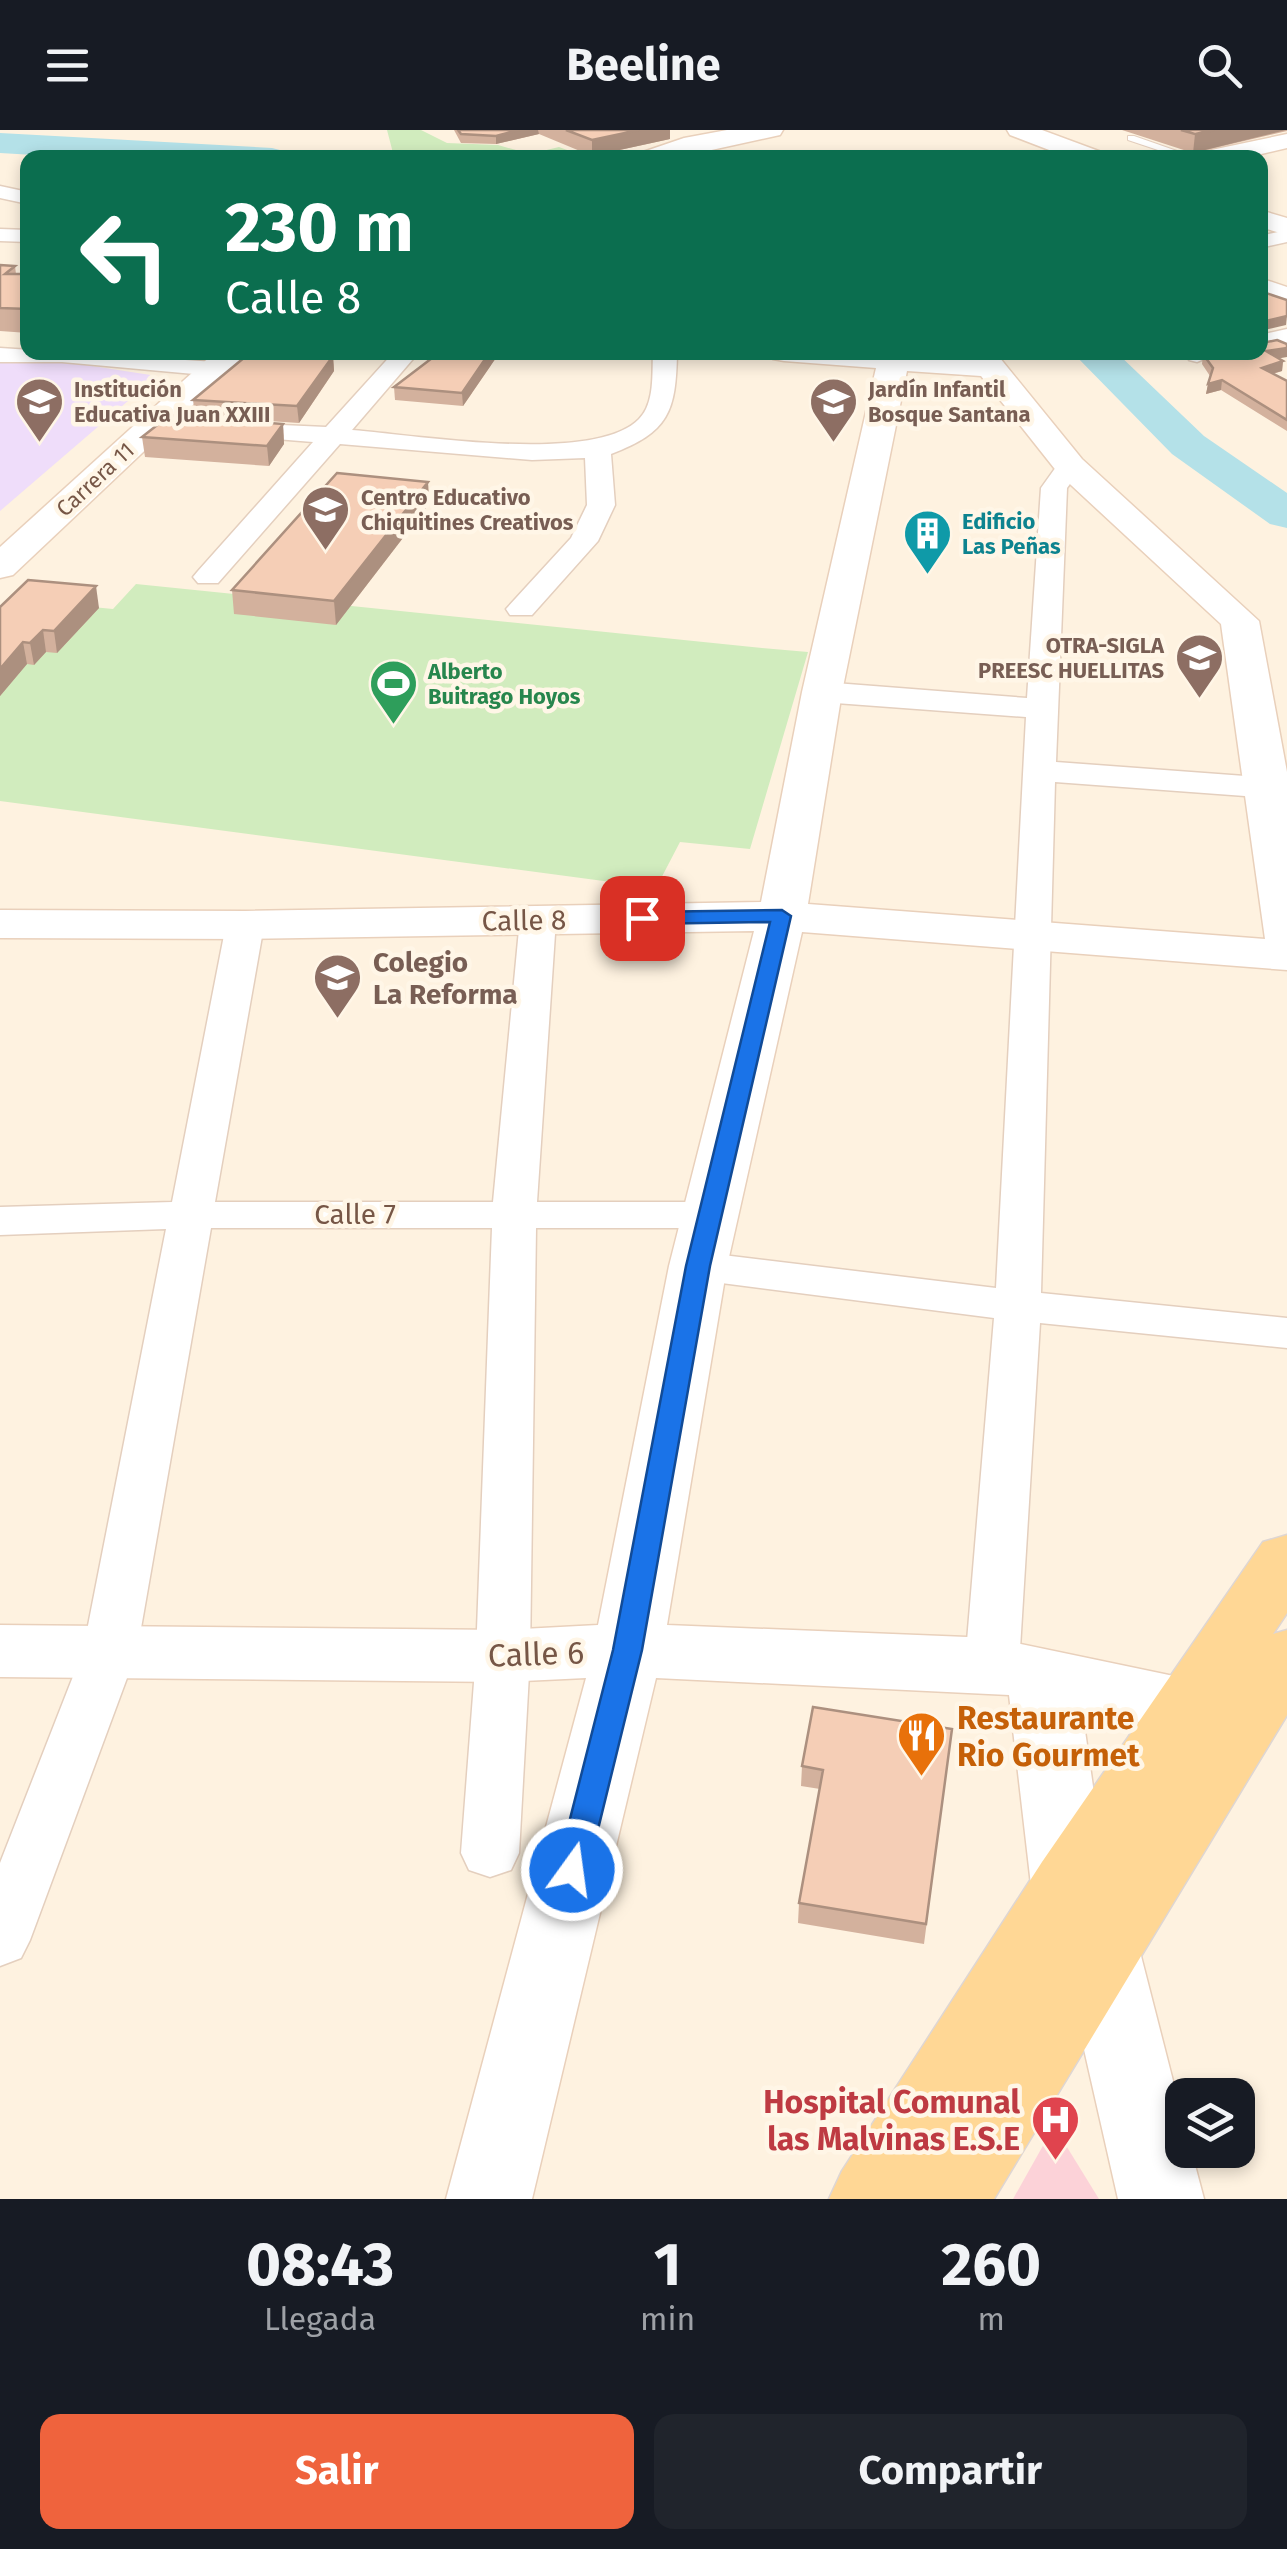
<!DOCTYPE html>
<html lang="es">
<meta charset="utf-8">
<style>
body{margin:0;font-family:"Fira Sans",sans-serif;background:#20242c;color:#f1f3f6;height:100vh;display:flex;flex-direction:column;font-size:38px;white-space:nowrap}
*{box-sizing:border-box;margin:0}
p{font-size:32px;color:#9ea1a6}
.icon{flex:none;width:55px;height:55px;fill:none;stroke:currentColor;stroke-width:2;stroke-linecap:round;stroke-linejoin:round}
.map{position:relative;height:2069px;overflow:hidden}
.details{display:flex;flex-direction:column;background:#171b24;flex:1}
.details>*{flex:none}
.hud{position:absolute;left:20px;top:20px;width:1248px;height:210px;border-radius:20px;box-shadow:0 5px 15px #0003;background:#0b6e4f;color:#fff;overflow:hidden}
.tools{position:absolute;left:1165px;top:1948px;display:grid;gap:20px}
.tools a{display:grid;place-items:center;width:90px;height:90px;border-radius:20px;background:#171b24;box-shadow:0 5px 15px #0003;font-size:50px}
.pin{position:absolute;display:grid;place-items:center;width:85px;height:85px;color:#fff;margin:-42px;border-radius:20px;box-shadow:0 5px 15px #0006}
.me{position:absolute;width:110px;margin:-55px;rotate:14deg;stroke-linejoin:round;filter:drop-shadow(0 0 8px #0008)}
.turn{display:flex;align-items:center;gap:35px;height:210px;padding:0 40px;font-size:45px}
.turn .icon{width:130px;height:130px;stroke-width:2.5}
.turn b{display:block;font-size:70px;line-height:85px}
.eta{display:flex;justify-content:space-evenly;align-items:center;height:170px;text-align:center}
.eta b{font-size:60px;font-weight:700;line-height:70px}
.cta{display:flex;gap:20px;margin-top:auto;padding:20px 40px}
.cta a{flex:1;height:115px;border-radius:20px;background:#ef633d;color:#fff;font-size:40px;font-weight:700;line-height:115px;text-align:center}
.cta a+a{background:#20242c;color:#f1f3f6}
header{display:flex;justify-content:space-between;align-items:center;height:130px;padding:0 40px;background:#171b24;font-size:45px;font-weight:700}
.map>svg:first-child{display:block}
.education{fill:#efddfa}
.medical{fill:#fcd2d8}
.green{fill:#d1ecbe}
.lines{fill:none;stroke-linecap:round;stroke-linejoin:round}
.river{fill:#b4e1e8;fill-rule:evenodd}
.lane-casing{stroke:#e4cfbe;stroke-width:2}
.street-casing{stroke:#e4cfbe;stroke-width:3}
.secondary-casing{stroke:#e9d0bb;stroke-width:3}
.primary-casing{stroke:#ded6d3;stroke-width:3}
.lane{fill:#fff;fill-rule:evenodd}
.street{fill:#fff;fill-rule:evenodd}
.secondary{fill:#fff;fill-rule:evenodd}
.primary{fill:#ffd795;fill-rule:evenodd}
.wall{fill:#d3b19d}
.shaded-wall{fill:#ac907f}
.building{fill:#f5ceb6;stroke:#ac907f;stroke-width:2.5}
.route{fill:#1a73e8;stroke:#114b97;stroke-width:2.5}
.labels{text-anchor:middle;stroke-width:9;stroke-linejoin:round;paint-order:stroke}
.far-education-label{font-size:22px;font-weight:bold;fill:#785e54;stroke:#fff6e7;text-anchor:start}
.far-street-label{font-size:22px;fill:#765646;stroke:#fff6e7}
.far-culture-label{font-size:22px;font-weight:bold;fill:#0d838f;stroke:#fff6e7;text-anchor:start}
.far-leisure-label{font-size:22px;font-weight:bold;fill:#27864d;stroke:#fff6e7;text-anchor:start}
.street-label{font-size:28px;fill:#765646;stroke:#fff6e7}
.education-label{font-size:28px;font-weight:bold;fill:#785e54;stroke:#fff6e7;text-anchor:start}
.near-street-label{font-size:32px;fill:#765646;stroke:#fff6e7}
.near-food-label{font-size:32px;font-weight:bold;fill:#c56008;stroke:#fff6e7;text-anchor:start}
.near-health-label{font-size:32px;font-weight:bold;fill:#be3a42;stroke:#fff6e7;text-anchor:end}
</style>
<header><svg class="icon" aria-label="menu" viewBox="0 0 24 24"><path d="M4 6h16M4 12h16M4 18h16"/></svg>Beeline<svg class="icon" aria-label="search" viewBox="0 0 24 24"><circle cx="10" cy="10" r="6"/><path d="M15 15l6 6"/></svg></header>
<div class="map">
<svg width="1287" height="2069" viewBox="0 0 1287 2069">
<rect width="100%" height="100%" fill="#fef2e0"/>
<!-- education -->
<path class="education" d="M34,227L157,246L0,381V230Z"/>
<!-- medical -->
<path class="medical" d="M1054,1996L1099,2069H1013Z"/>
<!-- green -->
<g class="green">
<path d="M387,0H421L447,13L498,15L530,24L559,17L578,24L620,26L476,28L393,23Z"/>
<path d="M136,454L762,518L808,522L750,719L680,712L656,758L0,671V503L31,471L113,479Z"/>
</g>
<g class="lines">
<!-- river -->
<g class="river">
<path d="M0,3L272,18L284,21L288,28H85L0,23Z"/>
<path d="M1072,222H1116L1204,306L1287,363V398L1270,394L1172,324Z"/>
</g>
<defs>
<path id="lane" d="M1128,6H1134L1197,28H1182L1128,10Z"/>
<g id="street">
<path d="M0,56L28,62V74L0,68Z"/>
<path d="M0,99L28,100V112L0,111Z"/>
<path d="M1287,100V112L1260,118V106Z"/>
<path d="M1287,199V213L1260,219V205Z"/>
<path d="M0,218L216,232L228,239L216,246L62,232H0Z"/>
<path d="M394,222H419L352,300C416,305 594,335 639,289C655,273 652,243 653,222H677C676,282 669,302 611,324L615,375L598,411L532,485H510L506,479L571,408L587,375L585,328L532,330L340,314L218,453H198L193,447L198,441L313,312L227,305L214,297L218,292L326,297Z"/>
<path d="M1187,222H1220L1197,232L1189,230Z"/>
<path d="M1070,328L1083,336L1067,358L1056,632L1287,649V669L1055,652L1041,1163L1287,1188V1218L1040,1193L1019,1535L1011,1550L992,1556L973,1550L965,1535L994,1188L698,1150L682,1146L676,1136L682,1126L698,1122L996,1158L1026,587L822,572L811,569L806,562L811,555L822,552L1027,568L1041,358L1061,330Z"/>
<path d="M538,778L551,781L556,789L537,1072H710L725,1075L732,1085L725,1095L710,1098H536L530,1526L519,1723L511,1740L490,1747L469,1740L461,1723L476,1526L492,1098H211L137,1521L30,1810L21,1828L0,1836V1733L83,1521L166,1099L0,1105V1077L172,1072L226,795L232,787L245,784L258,787L264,795L215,1072H493L520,789L525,781Z"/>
</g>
<g id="secondary">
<path d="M727,0H783L780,5L675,28H637L640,23L684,8Z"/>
<path d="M1007,0H1042L1104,23L1107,28H1070L1010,5Z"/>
<path d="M1287,4V18L1244,28H1194L1197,23Z"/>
<path d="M1260,80L1287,88V105L1260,97Z"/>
<path d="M1260,148L1287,157V176L1260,167Z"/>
<path d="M215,222H249L13,445L0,448V417Z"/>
<path d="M769,222L966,226L963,222H995L1082,329L1259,491L1287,642V840L802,802L727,1136L667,1495L992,1508L1212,1554L1223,1574L1212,1594L1187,1602L1082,1580L1107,1754L1139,1818L1182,1986V2020H1191L1204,2069H1118L1061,1818L1031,1755L1009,1565L656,1548L532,2069H446L586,1548L503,1552L0,1547V1495L503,1500L598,1495L669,1136L754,801L245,809L0,808V780L245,781L761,772L802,562L876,238L784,231L773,229ZM907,241L981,246L1058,343L1221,494L1265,809L808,774L842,562Z"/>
</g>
<path id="primary" d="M1287,1405V1483L1273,1504L1287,1500V1585L994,2069H829L842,2041L1042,1732L1263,1412Z"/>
</defs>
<!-- lane casing -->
<use href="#lane" class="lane-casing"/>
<!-- street casing -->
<use href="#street" class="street-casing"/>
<!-- secondary casing -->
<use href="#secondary" class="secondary-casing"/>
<!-- primary casing -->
<use href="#primary" class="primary-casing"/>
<!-- lane -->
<use href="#lane" class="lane"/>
<!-- street -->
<use href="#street" class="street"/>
<!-- secondary -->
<use href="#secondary" class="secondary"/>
<!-- primary -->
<use href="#primary" class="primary"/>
</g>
<!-- wall -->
<g class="wall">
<path d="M454,0H670V9L592,26L539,4L496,14L461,13Z"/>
<path d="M1122,0H1287V1L1193,23Z"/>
<path d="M0,135L15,136L16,144H28V203L0,201Z"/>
<path d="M251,222H320L319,224L333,226L334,241L299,293L195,286L193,270Z"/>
<path d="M500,222L463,276L395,270L394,257Z"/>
<path d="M1203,224L1279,228L1283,231L1282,241L1273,244L1287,251V301L1221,260L1206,264L1210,246L1202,234Z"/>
<path d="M283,294L284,314L269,336L145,327L142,307Z"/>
<path d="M428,352L429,374L336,495L234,484L232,460Z"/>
<path d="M0,477L99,478L57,523L46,522L34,535L27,534L0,566Z"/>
<path d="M952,1599L924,1814L798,1793L799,1773L820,1659L801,1656L802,1636Z"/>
</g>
<!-- shaded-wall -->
<g class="shaded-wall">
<path d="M519,0H538L539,4L496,14V6Z"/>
<path d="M639,0H670V9L592,26V10Z"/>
<path d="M1214,0H1286L1193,23L1195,4Z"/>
<path d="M1287,186L1286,195L1260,201L1261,192Z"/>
<path d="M1287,218V227L1264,231L1266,221Z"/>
<path d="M490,222H500L463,276L462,263Z"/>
<path d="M333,226L334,241L299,293L297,276Z"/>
<path d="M1283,231L1282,241L1260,247L1262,238Z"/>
<path d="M1222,250L1221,260L1206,264L1208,254Z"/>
<path d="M283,294L284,314L269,336L267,316Z"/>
<path d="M428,352L429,374L336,495L334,471Z"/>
<path d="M96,456L99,478L57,523L54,501Z"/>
<path d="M43,500L46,522L34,535L30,513Z"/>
<path d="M23,512L27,534L0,566V539Z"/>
</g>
<!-- building -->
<g class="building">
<path d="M458,0H519L496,6L461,4Z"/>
<path d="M566,0H639L592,10Z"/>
<path d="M1181,0H1214L1195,4Z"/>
<path d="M0,135L15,136L5,144H28V179L0,178Z"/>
<path d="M1260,161L1287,170V186L1261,192L1260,196Z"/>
<path d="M1277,210L1287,214V218L1266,221L1283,231L1262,238L1287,251V290L1222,250L1208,254L1213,238L1203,224L1207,222H1260V211L1262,213Z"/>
<path d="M251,222H306L333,226L297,276L193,270Z"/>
<path d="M440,222H490L462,263L394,257Z"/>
<path d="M170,285L283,294L267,316L142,307Z"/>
<path d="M337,343L428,352L334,471L232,460Z"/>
<path d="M28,450L96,456L54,501L43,500L30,513L23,512L0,539V477Z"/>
<path d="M813,1577L952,1599L926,1794L799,1773L823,1640L802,1636Z"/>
</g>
<!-- route -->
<path class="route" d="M782,780L791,786L710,1136L642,1520L588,1740L583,1749L572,1753L561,1749L557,1740L613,1520L686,1136L770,792L642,794L632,788L642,782Z"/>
<!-- icons -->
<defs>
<symbol id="school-pin" viewBox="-11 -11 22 30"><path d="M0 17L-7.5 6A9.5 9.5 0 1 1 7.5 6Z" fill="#8d6e63" stroke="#fff6e7"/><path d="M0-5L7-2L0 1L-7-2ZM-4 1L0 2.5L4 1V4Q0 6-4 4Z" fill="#fff"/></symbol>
<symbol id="building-pin" viewBox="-11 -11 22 30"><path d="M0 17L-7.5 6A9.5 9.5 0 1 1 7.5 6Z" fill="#0f9aa8" stroke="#fff6e7"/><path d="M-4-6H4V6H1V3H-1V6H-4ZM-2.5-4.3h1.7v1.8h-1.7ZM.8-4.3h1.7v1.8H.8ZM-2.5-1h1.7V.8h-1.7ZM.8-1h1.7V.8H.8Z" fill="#fff"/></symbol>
<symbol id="stadium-pin" viewBox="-11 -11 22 30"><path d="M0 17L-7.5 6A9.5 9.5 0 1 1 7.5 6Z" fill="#2e9e5b" stroke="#fff6e7"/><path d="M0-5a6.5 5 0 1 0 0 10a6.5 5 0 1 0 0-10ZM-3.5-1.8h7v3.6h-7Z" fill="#fff"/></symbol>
<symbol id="restaurant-pin" viewBox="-11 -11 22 30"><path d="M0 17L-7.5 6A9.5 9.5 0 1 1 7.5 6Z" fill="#e8710a" stroke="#fff6e7"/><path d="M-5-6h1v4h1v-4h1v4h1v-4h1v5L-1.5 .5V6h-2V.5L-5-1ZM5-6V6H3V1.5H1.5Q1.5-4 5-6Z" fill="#fff"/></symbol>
<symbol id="hospital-pin" viewBox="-11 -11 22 30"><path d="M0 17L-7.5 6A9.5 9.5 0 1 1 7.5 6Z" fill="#e0444e" stroke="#fff6e7"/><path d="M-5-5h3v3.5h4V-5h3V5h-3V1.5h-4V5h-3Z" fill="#fff"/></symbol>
</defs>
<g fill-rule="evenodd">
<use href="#school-pin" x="12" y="244" width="55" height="75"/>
<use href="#school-pin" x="806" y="244" width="55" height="75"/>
<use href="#school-pin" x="298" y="352" width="55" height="75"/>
<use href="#building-pin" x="900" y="376" width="55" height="75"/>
<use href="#school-pin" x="1172" y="500" width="55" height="75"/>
<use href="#stadium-pin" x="366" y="526" width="55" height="75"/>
<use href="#school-pin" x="310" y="820" width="55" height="75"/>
<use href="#restaurant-pin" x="894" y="1578" width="55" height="75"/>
<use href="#hospital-pin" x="1028" y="1962" width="55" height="75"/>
</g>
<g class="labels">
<!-- far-education labels -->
<g class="far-education-label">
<text x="74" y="267">Institución<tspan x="74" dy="25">Educativa Juan XXIII</tspan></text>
<text x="868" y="267">Jardín Infantil<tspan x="868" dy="25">Bosque Santana</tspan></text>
<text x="361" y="375">Centro Educativo<tspan x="361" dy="25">Chiquitines Creativos</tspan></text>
<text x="1164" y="523" text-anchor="end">OTRA-SIGLA<tspan x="1164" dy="25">PREESC HUELLITAS</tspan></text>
</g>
<!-- far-street labels -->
<g class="far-street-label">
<text transform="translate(95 349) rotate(-43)" y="8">Carrera 11</text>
</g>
<!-- far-culture labels -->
<g class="far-culture-label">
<text x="962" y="399">Edificio<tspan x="962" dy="25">Las Peñas</tspan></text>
</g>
<!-- far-leisure labels -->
<g class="far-leisure-label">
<text x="428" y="549">Alberto<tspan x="428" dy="25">Buitrago Hoyos</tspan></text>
</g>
<!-- street labels -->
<g class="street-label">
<text transform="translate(524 790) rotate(-1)" y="10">Calle 8</text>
<text x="355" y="1094">Calle 7</text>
</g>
<!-- education labels -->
<g class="education-label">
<text x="373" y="842">Colegio<tspan x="373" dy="32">La Reforma</tspan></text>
</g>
<!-- near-street labels -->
<g class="near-street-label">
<text transform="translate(536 1524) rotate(-2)" y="11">Calle 6</text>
</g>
<!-- near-food labels -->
<g class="near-food-label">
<text x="957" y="1599">Restaurante<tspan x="957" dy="37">Rio Gourmet</tspan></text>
</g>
<!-- near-health labels -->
<g class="near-health-label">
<text x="1020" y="1983">Hospital Comunal<tspan x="1020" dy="37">las Malvinas E.S.E</tspan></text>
</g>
</g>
</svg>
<div class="tools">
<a><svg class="icon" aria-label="layers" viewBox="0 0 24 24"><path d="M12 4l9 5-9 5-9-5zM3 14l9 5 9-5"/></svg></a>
</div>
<div class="pin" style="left:642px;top:788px;background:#d93025"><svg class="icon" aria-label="arrive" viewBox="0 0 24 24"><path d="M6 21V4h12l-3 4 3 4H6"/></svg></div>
<svg class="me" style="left:572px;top:1740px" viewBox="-20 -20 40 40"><circle r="17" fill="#1a73e8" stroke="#fff" stroke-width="3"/><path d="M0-11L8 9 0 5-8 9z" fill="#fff"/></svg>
<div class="hud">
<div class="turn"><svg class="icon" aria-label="left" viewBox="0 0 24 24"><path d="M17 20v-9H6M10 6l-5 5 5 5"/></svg><div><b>230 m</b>Calle 8</div></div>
</div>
</div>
<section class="details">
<div class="eta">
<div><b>08:43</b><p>Llegada</p></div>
<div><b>1</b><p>min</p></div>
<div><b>260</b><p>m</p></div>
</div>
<div class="cta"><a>Salir</a><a>Compartir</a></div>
</section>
